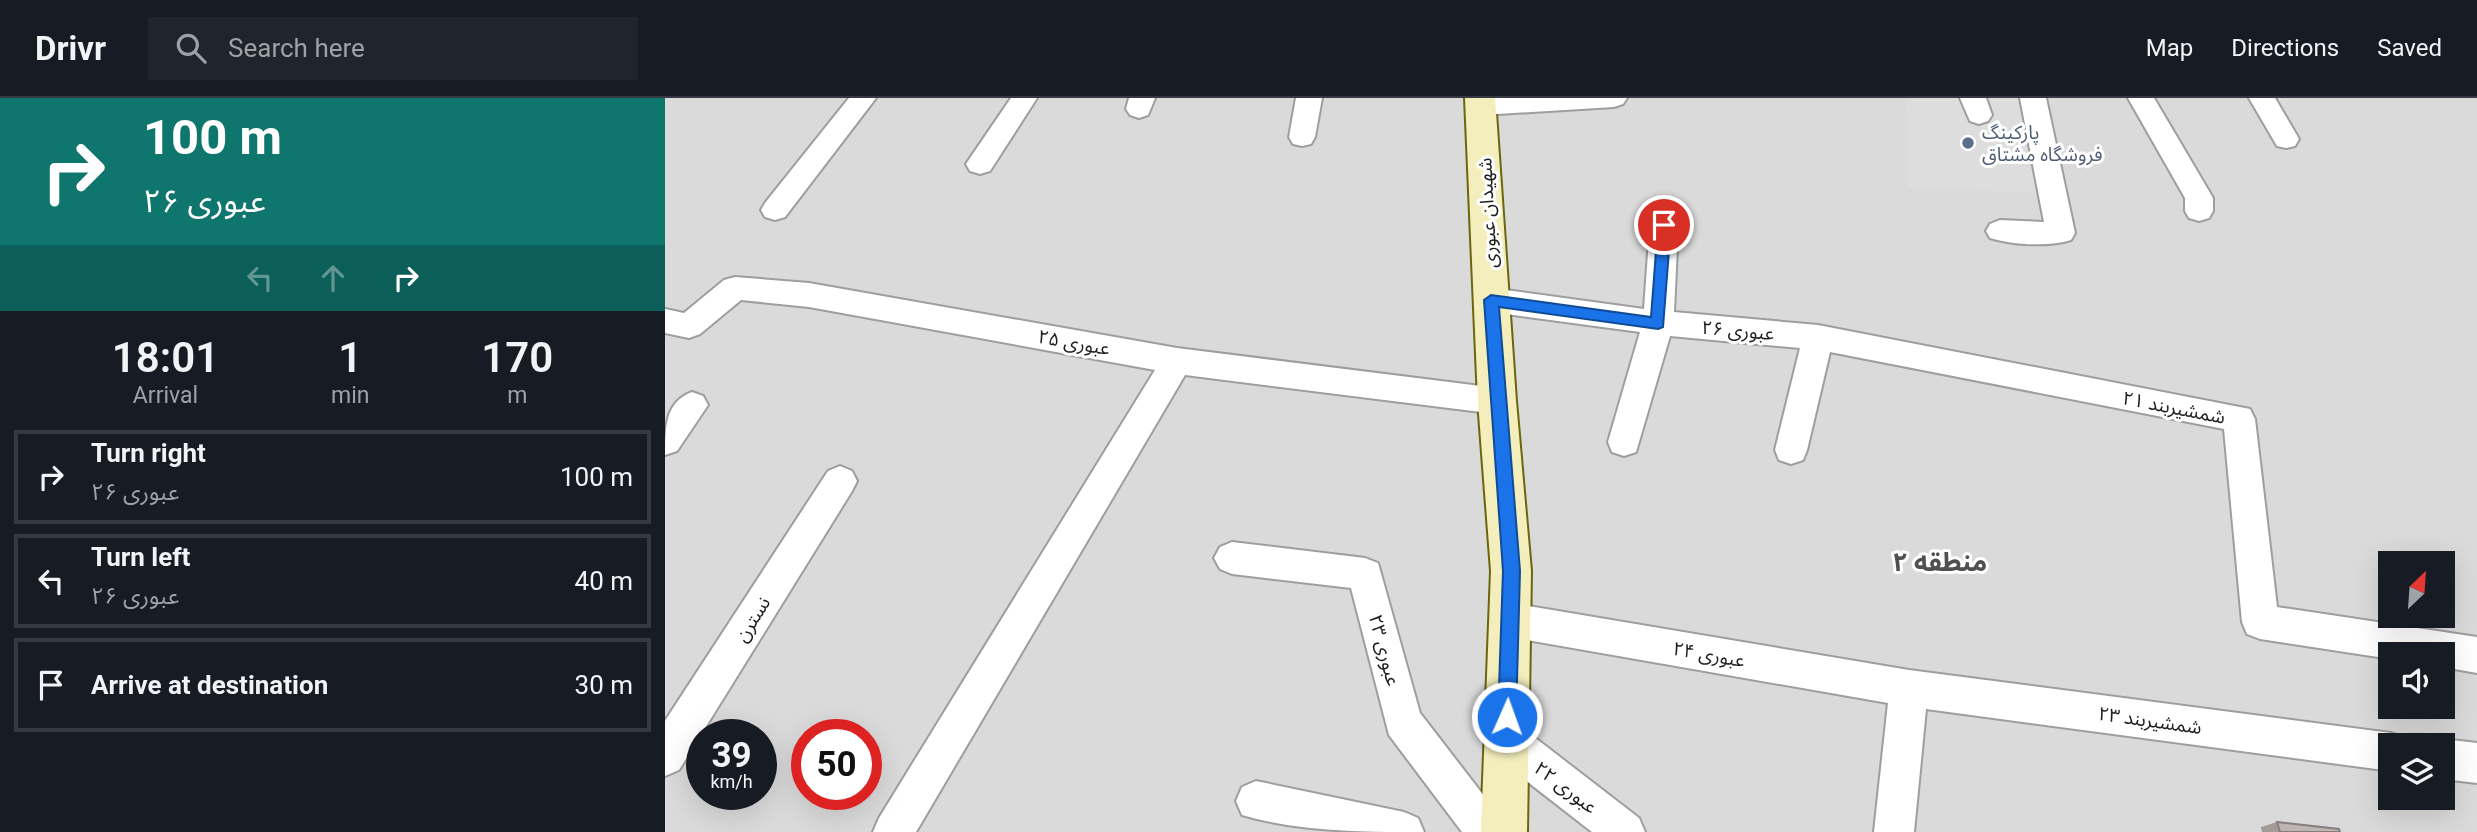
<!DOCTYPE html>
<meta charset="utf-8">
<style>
body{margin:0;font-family:Roboto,"Noto Sans Arabic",sans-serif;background:#20242c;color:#f1f3f6;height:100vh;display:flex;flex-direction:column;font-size:26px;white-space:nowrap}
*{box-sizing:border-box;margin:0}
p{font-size:23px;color:#9ea1a6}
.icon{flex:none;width:38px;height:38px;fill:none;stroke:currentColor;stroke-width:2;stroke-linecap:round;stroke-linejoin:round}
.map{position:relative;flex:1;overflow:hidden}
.drawer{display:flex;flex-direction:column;background:#171b24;width:665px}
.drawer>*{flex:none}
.hud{background:#0f766e;color:#fff;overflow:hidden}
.needle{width:46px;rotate:25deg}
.tools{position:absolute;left:1713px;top:453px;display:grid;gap:14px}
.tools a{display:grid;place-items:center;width:77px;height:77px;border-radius:0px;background:#171b24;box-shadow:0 7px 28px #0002;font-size:35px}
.speed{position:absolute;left:21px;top:621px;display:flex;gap:14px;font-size:35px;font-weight:700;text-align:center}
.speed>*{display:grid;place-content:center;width:91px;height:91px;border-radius:50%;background:#171b24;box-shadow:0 7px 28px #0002;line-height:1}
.speed small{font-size:18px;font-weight:400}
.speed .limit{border:10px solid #d22;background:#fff;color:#111}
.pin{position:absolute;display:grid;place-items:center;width:60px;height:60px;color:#fff;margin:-30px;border:4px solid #fff;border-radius:50%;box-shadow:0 2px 7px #0007}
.me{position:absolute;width:77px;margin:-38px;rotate:2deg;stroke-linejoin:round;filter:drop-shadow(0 0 5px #0008)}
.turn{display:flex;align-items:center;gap:24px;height:147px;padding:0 28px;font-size:32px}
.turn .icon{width:91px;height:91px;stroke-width:2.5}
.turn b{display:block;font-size:49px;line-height:60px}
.lanes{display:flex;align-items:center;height:66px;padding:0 28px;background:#0003;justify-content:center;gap:35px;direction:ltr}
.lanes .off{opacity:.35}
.eta{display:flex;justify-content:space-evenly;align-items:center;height:119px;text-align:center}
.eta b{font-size:42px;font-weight:600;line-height:49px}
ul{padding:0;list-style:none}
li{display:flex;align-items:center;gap:21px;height:94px;margin:0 14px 10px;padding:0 14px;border:4px solid #363941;border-radius:0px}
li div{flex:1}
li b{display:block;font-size:26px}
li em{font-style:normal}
header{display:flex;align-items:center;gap:42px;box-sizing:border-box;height:98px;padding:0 35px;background:#171b24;border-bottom:2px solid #363941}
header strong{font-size:33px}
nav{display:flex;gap:38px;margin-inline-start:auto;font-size:24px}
.search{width:490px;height:63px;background:#20242c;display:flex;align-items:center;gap:18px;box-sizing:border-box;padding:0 24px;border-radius:0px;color:#9ea1a6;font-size:26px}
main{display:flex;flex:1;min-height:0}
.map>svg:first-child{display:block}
.residential{fill:#dbdadb;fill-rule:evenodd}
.parking{fill:#ddd}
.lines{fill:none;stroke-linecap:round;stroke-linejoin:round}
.street-casing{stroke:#9e9e9e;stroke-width:4}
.secondary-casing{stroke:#6a660e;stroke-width:4}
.street{fill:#fff;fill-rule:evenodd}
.secondary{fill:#f3eebc;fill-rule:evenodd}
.wall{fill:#a39b98}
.building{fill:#beb4b1;stroke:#857e7c;stroke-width:2}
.route{fill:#1a73e8;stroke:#114b97;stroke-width:2}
.service-dot{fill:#5c6f8a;stroke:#fff;stroke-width:2.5}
.labels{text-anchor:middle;stroke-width:6;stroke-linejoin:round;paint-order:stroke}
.service-label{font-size:19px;fill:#4e5e75;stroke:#fff;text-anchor:start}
.street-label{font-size:19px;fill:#1d1d1d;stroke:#fff}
.district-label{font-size:26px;font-weight:bold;fill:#505050;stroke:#fff}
</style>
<header>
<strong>Drivr</strong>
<div class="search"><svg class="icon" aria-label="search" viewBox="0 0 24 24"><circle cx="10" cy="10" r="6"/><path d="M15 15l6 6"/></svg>Search here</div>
<nav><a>Map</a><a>Directions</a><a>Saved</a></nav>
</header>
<main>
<section class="drawer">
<div class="hud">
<div class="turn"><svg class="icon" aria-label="right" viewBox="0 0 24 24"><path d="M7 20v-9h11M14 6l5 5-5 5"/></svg><div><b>100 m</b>عبوری ۲۶</div></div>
<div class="lanes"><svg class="icon off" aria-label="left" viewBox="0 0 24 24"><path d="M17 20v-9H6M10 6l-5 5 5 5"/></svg><svg class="icon off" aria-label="ahead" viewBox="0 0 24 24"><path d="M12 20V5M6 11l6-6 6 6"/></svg><svg class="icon" aria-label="right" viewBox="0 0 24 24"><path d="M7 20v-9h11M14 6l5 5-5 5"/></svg></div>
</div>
<div class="eta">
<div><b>18:01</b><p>Arrival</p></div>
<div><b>1</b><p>min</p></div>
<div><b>170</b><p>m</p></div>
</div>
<ul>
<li><svg class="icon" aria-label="right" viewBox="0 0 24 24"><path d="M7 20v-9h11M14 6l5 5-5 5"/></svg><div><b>Turn right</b><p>عبوری ۲۶</p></div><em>100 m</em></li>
<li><svg class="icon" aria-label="left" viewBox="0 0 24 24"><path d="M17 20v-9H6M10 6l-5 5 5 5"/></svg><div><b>Turn left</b><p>عبوری ۲۶</p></div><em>40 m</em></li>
<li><svg class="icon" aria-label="arrive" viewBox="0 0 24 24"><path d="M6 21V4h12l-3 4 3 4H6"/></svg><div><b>Arrive at destination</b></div><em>30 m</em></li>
</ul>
</section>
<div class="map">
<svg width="1812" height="734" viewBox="0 0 1812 734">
<rect width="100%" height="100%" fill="#eee9e4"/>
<!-- residential -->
<path class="residential" d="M0,0H1812V734H0ZM1726,466H1778V518H1726ZM1726,556H1778V609H1726ZM37,637H96V696H37ZM142,637H201V696H142ZM1726,648H1778V700H1726Z"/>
<!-- parking -->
<path class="parking" d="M1242,0H1356L1371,95L1243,89Z"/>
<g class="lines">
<defs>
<g id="street">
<path d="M184,0H211L120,119L110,122L100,119L96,112L100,105Z"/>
<path d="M346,0H372L325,73L315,76L305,73L301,66Z"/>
<path d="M464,0H490L483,17L474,20L465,17L461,11Z"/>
<path d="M631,0H657L650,39L646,46L637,48L628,46L624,39Z"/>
<path d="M813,0H962L958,6L949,9L816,17L807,14L803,8L807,2Z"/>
<path d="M1295,0H1321L1327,17L1323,23L1314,26L1305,23Z"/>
<path d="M1355,0H1381L1410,135L1406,142C1384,149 1347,147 1325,140L1321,133L1325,126L1335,122L1379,124Z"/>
<path d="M1463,0H1489L1548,100V113L1544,120L1534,123L1524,120L1520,113V100Z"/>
<path d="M1584,0H1610L1634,41L1630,48L1621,50L1612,48Z"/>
<path d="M999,117L1009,120L1013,127L1009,214L1153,227L1585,311L1590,321L1612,509L1812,539V575L1778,569V556H1726V561L1595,541L1582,536L1577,524L1559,331L1165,254L1142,352L1138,362L1126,366L1114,362L1110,352L1135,250L1005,238L971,354L959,358L947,354L943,344L975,234L826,214L815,210L811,202L815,194L826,190L979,211L985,127L989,120Z"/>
<path d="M70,179L144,185L512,250L832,290L843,294L848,303L843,312L832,316L520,277L251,734H208L214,720L490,272L144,209L76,202L35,236L24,240L0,235V211L19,215L59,182Z"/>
<path d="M27,294L38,298L43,307L12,353L0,357C0,330 0,304 27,294Z"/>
<path d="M175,368L187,373L192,383L187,393L14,672L0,678V623L163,373Z"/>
<path d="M567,444L700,460L713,465L755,615L836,720L842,734H797L724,637L686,490L567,476L555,471L549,460L555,449Z"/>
<path d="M845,505L1244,572L1726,635L1740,640L1743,648H1726V673L1261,611L1249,734H1209L1223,605L845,539L832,534L827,522L832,510Z"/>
<path d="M842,624L856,629L974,720L980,734H927L828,657L823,643L828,629Z"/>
<path d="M1778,641L1812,645V685L1778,681V648H1764Z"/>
<path d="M591,683L739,714L753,720L759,734C699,734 634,734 577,717L571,703L577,689Z"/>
</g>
<path id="secondary" d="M800,0H830L851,303L866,473L862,734H816L826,473L813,303Z"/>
</defs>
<!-- street casing -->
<use href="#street" class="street-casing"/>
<!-- secondary casing -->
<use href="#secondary" class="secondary-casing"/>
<!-- street -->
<use href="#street" class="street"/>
<!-- secondary -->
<use href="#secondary" class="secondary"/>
</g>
<!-- wall -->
<path class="wall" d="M1612,724L1675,734H1597L1596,729Z"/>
<!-- building -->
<path class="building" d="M1612,724L1674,731L1675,734H1615Z"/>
<!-- route -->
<path class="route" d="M999,122L1006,127L998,229L993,231L834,209L855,473L851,619L849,626L842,628L836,626L833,619L838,473L819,202L826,197L986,219L993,127Z"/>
<!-- markers -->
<circle class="service-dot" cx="1303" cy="45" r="7"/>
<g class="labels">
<!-- service labels -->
<g class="service-label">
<text x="1317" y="41">پارکینگ<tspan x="1317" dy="22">فروشگاه مشتاق</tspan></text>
</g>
<!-- street labels -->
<g class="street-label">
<text transform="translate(822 115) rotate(-93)" y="7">شهیدان عبوری</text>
<text transform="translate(1073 232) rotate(5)" y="7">عبوری ۲۶</text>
<text transform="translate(409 244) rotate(10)" y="7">عبوری ۲۵</text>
<text transform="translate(1509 309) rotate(11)" y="7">شمشیربند ۲۱</text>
<text transform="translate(87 521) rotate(-58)" y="7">نسترن</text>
<text transform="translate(720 552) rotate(75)" y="7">عبوری ۲۳</text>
<text transform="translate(1044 556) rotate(10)" y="7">عبوری ۲۴</text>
<text transform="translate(1485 622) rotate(8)" y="7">شمشیربند ۲۳</text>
<text transform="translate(901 689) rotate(37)" y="7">عبوری ۲۲</text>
</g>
<!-- district labels -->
<g class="district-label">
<text x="1275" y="473">منطقه ۲</text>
</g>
</g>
</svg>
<div class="tools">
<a><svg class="needle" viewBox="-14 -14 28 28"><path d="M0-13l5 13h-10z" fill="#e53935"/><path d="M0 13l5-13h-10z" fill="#9ea1a6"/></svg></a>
<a><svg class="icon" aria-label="sound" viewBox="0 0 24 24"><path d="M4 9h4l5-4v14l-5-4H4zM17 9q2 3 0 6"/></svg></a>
<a><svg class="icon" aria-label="layers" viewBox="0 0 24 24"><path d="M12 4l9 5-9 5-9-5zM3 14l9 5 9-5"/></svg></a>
</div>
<div class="speed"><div>39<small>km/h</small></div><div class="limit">50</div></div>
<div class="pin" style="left:999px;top:127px;background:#d93025"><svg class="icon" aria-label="arrive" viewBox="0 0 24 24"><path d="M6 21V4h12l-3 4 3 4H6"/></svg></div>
<svg class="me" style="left:842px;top:619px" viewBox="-20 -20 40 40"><circle r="17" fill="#1a73e8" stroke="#fff" stroke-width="3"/><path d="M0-11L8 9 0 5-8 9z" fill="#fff"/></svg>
</div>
</main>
